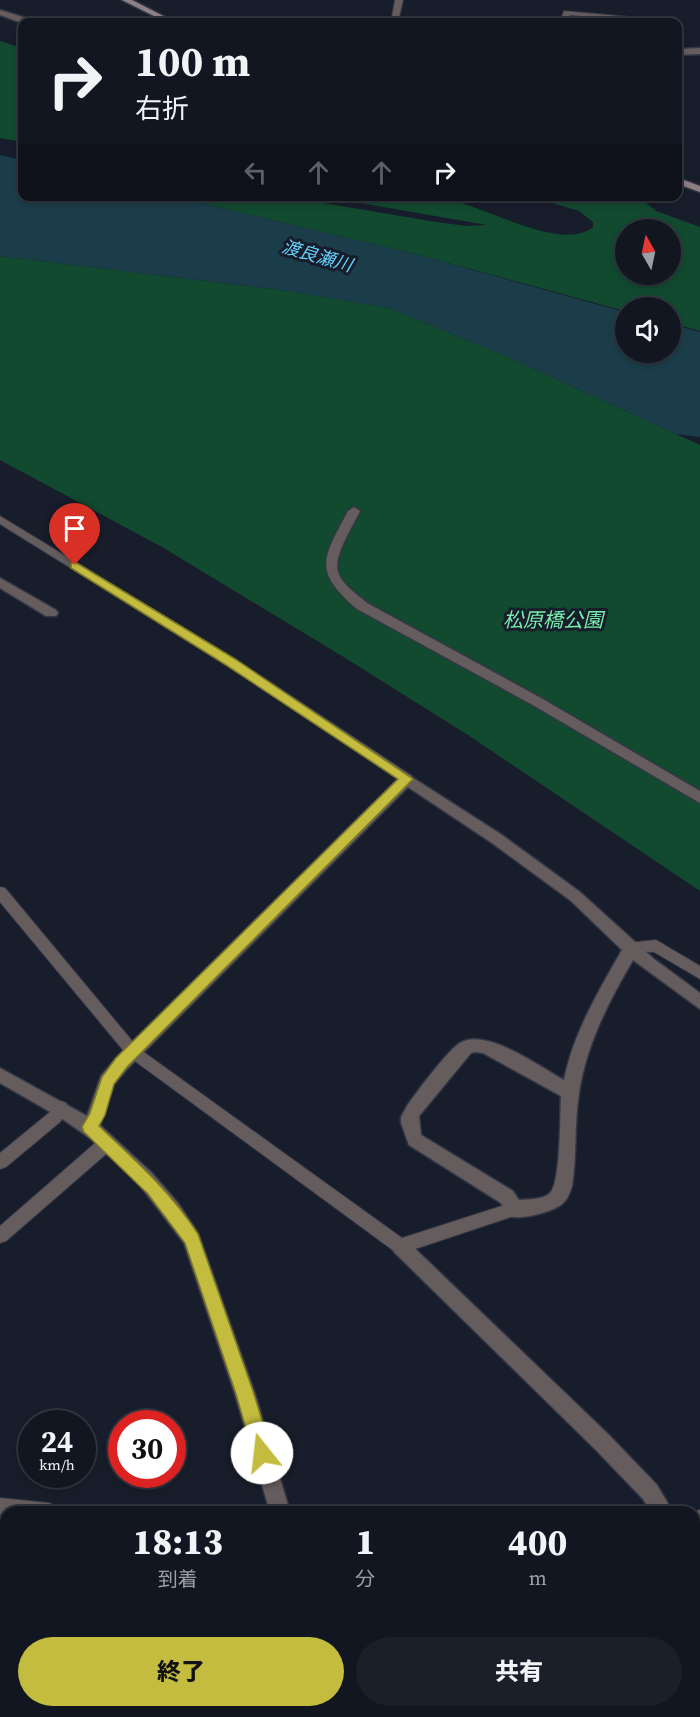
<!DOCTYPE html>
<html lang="ja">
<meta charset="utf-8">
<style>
body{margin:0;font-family:"Source Serif 4","Noto Sans JP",serif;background:#1b1f29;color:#f1f3f6;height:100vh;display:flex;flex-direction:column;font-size:22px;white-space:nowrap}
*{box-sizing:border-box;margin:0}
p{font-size:20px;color:#9c9fa5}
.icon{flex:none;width:33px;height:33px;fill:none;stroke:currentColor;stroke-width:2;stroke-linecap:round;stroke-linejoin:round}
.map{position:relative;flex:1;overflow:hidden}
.drawer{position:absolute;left:0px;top:1506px;width:700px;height:212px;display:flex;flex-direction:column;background:#121620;border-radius:18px 18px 0 0;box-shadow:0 3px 9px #0003,0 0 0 2px #31353e}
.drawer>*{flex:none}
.banner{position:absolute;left:18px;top:18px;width:664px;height:183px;border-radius:12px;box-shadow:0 3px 9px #0003,0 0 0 2px #31353e;background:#121620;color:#f1f3f6;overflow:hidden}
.needle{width:39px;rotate:351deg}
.tools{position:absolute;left:615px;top:219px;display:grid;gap:12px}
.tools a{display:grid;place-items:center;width:66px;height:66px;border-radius:50%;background:#121620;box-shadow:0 3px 9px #0003,0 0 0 2px #31353e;font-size:30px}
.speed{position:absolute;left:18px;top:1410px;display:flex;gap:12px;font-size:30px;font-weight:700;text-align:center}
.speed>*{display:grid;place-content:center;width:78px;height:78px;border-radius:50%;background:#121620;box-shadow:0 3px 9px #0003,0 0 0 2px #31353e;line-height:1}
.speed small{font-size:15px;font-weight:400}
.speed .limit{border:9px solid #d22;background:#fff;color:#111}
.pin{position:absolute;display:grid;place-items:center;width:51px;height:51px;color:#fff;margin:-62px -26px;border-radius:50% 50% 50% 0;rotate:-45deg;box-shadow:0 0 6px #0007}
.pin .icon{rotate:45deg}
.me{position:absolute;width:66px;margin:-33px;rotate:344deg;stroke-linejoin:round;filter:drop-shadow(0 0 4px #0008)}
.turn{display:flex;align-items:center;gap:21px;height:126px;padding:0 18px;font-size:27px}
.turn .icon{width:78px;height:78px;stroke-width:2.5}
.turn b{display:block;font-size:42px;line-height:51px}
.lanes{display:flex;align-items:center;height:57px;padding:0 18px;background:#0003;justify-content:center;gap:30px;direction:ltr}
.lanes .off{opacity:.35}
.eta{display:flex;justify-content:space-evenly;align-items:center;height:102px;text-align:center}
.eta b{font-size:36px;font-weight:800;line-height:42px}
.cta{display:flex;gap:12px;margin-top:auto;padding:12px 18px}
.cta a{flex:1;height:69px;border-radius:36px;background:#c4bc3e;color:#111;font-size:24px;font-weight:800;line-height:69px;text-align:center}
.cta a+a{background:#1b1f29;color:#f1f3f6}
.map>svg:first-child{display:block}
.green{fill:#114a2f;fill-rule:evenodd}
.water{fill:#1b3d4a}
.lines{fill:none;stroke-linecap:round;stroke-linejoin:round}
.stream{stroke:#1b3d4a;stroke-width:9}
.lane-casing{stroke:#333745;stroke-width:2}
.street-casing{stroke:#333745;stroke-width:3}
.secondary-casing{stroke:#333745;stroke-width:3}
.lane{fill:#655c5e;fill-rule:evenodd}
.street{fill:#655c5e;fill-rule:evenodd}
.secondary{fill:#8e7f82;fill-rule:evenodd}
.route{fill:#c4bc3e;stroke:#7f7a28;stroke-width:1.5}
.labels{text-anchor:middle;stroke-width:6;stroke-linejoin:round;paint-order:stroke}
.far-water-label{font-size:18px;font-style:italic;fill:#65d1fb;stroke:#181d2b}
.park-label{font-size:20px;font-style:italic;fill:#76efae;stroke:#181d2b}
</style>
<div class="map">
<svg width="700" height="1717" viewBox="0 0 700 1717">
<rect width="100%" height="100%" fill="#181d2b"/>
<!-- green -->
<g class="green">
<path d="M0,41L22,48V142L0,138Z"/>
<path d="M175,197H288L436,222L467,226L487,225L326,197C361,197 404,193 438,197C476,201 561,254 593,227V222L579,211L532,197H639L656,211L700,227V331L671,323L670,308H626L625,311L415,254ZM626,230H670V274H626Z"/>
<path d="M0,256L289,291L389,308L508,357L700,445V891L468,735L342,656L162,547L0,460Z"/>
</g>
<!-- water -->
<path class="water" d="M0,155L22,160V196L175,197L415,254L625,312L626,352H670L671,324L700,332V437L676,434L508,357L389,308L289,291L0,256Z"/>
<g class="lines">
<!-- stream -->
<g class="stream">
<path d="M0,1572L6,1575"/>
<path d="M303,1712L308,1717"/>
</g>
<defs>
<g id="lane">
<path d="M395,0H403L398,22H391Z"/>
<path d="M564,11L663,20L667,22H645L570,15L571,22H564L561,19Z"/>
<path d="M0,516L235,659L412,776L413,779L412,782H402L227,665L0,524Z"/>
<path d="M0,887L5,888L138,1048L402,1238L514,1202L520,1204L522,1209L520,1214L400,1254L394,1251L128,1056L0,902Z"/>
<path d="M656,940L700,966V979L654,952L627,951L625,947L627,943Z"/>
<path d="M61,1101L66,1103L69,1108L60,1122L6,1167L0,1169V1153L50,1112L56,1103Z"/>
<path d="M107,1136L113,1138L115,1143L113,1148L6,1241L0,1243V1226L101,1138Z"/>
<path d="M0,1498L49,1503L55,1506L58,1512H6V1517L0,1516Z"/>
<path d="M700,1510V1529L694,1531V1512Z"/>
<path d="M160,1712H182L180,1717H158Z"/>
</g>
<g id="street">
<path d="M0,10L32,20L33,22L22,23L0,15Z"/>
<path d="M700,48V54L678,55V49Z"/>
<path d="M354,507L360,511C353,526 333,556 338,572C342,585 357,594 367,603L541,698L700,791V803L531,704L357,609C312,570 323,559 348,511Z"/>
<path d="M0,578L56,610L58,613L56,616H46L0,588Z"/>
<path d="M407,774L502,835L580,892L654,959L700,993V1009L633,960C609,1001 586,1045 579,1093C574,1124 577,1155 572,1186C570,1192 568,1199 563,1203C556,1211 517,1222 508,1215C505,1213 503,1206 501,1203L409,1145L401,1123V1117L407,1106C416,1093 448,1050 460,1043C486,1027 540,1067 564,1080C573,1034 599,990 622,950L570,900L492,843L408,787L128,1068L114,1084L100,1125L152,1173L178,1203L198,1233L255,1394L290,1512H270L235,1394L184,1243L139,1184L97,1143L61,1118L0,1083V1068L87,1116L101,1076L116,1058L402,775ZM475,1052L483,1053L561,1096C560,1113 561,1183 550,1193C543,1200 528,1199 519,1200L513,1191L421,1135L419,1116L471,1053Z"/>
<path d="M400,1238L406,1240L609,1435L657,1485L673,1512H651L643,1499L595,1449L394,1252L391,1246L394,1240Z"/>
<path d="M0,1611L6,1613V1635L0,1633Z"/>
<path d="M141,1712H168L170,1717H143Z"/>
</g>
<g id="secondary">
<path d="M122,0H132L175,22H166Z"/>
<path d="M678,178L700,186V192L678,184Z"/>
<path d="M694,1532L700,1534V1555L694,1553Z"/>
</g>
</defs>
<!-- lane casing -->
<use href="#lane" class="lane-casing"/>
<!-- street casing -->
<use href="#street" class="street-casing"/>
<!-- secondary casing -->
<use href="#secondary" class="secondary-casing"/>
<!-- lane -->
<use href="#lane" class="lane"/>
<!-- street -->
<use href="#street" class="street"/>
<!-- secondary -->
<use href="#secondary" class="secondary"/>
</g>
<!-- route -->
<path class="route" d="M75,562L235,659L413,779L127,1067L114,1084L105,1115L99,1126C135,1160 171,1192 198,1234L254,1394L272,1453L269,1459L262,1462L256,1459L253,1453L236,1394L185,1243L148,1194L84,1132L82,1127L90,1113L102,1077L116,1058L398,779L226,665L71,568V563Z"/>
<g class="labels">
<!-- far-water labels -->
<g class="far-water-label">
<text transform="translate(317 256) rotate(16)" y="6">渡良瀬川</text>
</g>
<!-- park labels -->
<g class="park-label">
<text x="553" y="627">松原橋公園</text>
</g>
</g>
</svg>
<div class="tools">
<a><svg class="needle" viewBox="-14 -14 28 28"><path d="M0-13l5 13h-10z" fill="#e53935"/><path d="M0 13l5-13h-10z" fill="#9c9fa5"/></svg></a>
<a><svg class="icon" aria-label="sound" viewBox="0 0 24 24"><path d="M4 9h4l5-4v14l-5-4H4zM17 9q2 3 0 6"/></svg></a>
</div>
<div class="speed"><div>24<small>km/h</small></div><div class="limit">30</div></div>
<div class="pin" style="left:75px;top:565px;background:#d93025"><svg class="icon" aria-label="arrive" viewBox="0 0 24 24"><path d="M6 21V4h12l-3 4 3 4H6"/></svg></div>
<svg class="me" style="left:262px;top:1453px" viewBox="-20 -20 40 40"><circle r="19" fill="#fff"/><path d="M0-13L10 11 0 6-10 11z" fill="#c4bc3e"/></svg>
<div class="banner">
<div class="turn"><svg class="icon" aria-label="right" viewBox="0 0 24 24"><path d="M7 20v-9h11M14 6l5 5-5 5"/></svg><div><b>100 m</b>右折</div></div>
<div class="lanes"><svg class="icon off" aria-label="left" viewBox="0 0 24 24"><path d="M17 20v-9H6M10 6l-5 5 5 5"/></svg><svg class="icon off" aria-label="ahead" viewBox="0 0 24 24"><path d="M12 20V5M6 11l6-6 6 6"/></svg><svg class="icon off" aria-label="ahead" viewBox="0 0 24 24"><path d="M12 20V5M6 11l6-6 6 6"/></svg><svg class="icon" aria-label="right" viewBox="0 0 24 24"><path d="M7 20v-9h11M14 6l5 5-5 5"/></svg></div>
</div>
<section class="drawer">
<div class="eta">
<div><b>18:13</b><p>到着</p></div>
<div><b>1</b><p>分</p></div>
<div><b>400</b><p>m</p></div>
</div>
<div class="cta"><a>終了</a><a>共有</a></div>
</section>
</div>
